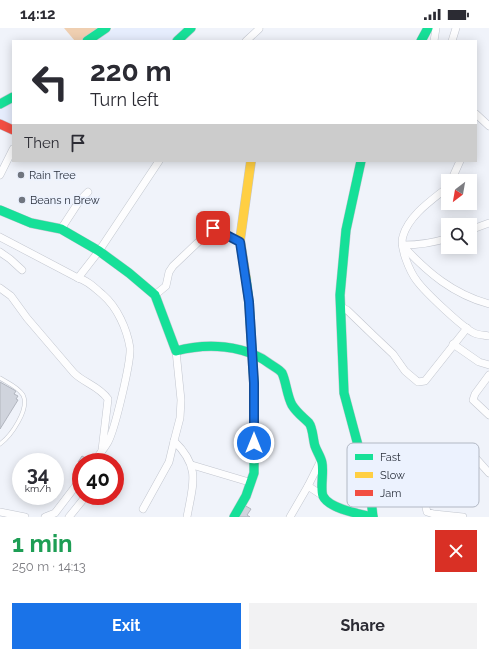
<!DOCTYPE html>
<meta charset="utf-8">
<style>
body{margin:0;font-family:Raleway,sans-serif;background:#f2f2f3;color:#2b2b33;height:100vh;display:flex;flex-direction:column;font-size:15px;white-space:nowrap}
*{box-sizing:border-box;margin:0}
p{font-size:13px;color:#7c7c81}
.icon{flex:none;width:22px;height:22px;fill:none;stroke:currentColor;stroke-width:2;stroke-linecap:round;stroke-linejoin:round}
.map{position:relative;height:489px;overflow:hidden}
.drawer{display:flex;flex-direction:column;background:#fff;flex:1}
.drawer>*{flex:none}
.top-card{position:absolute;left:12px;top:12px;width:465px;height:122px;border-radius:0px;box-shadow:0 2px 10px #0003;background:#fff;color:#2b2b33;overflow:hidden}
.needle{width:26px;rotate:211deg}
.fabs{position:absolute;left:441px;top:146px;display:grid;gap:8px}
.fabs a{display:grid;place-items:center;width:36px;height:36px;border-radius:0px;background:#fff;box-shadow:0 2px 10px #0003;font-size:20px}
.speed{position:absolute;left:12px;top:425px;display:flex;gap:8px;font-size:20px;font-weight:700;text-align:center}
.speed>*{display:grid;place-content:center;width:52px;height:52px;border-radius:50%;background:#fff;box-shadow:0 2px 10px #0003;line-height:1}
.speed small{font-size:10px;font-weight:400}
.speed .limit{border:6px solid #d22;background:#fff;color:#111}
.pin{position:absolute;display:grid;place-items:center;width:34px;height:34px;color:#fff;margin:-17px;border-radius:8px;box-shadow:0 2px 6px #0006}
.me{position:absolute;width:44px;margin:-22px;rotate:0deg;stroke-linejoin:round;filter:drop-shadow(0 0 3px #0008)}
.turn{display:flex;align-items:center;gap:14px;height:84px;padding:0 12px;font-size:18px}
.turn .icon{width:52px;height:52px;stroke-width:2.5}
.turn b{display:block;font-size:28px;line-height:34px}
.then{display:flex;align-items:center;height:38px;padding:0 12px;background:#0003;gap:8px;font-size:15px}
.round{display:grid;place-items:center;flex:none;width:42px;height:42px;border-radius:0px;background:#f2f2f3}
.overview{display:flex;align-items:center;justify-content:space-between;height:68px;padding:0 12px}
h1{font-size:24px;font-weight:700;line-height:30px;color:#1e9e55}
.action{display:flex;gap:8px;margin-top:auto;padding:8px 12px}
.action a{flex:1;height:46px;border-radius:0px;background:#1a73e8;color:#fff;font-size:16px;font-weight:700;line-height:46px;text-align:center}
.action a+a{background:#f2f2f3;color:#2b2b33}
.status{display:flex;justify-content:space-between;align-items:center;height:28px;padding:0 20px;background:#fff;direction:ltr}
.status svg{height:11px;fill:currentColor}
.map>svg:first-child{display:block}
.built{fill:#e6edfd}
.green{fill:#efcfb1}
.building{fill:#d0d4dd;stroke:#b1b5be}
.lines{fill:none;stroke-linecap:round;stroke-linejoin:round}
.lane-casing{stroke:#c2c6cf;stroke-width:4.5}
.street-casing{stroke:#c2c6cf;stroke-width:8}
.fast-casing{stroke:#c2c6cf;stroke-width:10}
.slow-casing{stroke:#c2c6cf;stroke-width:10}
.jam-casing{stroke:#c2c6cf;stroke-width:10}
.lane{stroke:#fdfdfe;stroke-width:3.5}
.street{stroke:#fdfdfe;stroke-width:7}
.fast{stroke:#16e098;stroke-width:9}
.slow{stroke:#ffcf43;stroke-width:9}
.jam{stroke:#f24e42;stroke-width:9}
.route-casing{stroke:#114b97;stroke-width:10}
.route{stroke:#1a73e8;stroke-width:7}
.poi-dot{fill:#70757f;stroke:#ecf2fe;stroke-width:1.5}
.labels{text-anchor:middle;stroke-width:3;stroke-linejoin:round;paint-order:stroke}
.poi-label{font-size:11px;fill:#2b313d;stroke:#ecf2fe;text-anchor:start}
.key{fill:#ecf2fe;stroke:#b2b8c4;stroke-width:1}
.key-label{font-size:11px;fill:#2b313d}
</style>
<div class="status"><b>14:12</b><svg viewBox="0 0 49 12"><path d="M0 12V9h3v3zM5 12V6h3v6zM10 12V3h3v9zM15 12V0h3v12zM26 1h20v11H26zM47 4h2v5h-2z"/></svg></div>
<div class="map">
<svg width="489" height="489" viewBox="0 0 489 489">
<rect width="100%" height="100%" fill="#f0f3fa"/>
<!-- built -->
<g class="built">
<path d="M115,0H188L173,13H96Z"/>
<path d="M13,73V99L0,94V80Z"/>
</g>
<!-- green -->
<path class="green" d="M64,0H97L80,13H75Z"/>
<!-- building -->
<g class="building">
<path d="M0,354L16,363L14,366L18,368L16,371L18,372L0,401Z"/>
<path d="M82,428L91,433L90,434H81V436L78,434Z"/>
<path d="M244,477L251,481L247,487L250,489H238Z"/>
</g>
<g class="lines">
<defs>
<path id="lane" d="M0,350C8,355 18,359 23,367C30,381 11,408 0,416"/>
<g id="street">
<path d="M246,13L259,1"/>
<path d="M434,13L436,0"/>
<path d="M452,13L456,0"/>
<path d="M476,86L489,98"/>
<path d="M0,147L13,121"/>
<path d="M451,153L460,133"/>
<path d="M448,159C432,172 409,187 403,208C399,219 410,244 417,253C425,264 462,299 474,305C478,307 484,307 489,308"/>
<path d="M61,201L80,172L88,164"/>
<path d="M470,202L489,195"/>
<path d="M0,209L78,250C87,252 95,260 103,267C117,279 127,301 130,320C131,334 115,401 108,414C104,421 98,428 94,434"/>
<path d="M403,217C419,217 433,215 448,210"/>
<path d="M403,218C428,245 453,266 489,276"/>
<path d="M0,224L10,231L22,242"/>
<path d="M78,250L99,223L159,133"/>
<path d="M0,260L11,268L27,290L74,345C84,355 99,358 108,371L102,422"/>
<path d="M155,267L166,258L169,244L173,238L213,200L240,214"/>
<path d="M341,279L347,282L375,309L393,326L405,343L418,354L425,353L467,300"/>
<path d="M453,316L479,334L489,337"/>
<path d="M176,323L181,372L180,390L174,413C201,439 193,456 187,489"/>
<path d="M489,347L475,366L473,372L489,387"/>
<path d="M192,437L249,454"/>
<path d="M308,458L321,432"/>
<path d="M370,462L386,470L400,467L417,459L435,443L448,429L461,423L473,427L489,445"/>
<path d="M401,467L419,471L425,475L427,484L434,486L463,489"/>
<path d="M143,481L169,434L174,413"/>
<path d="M0,484L25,489"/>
<path d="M45,489L55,485L81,451"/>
<path d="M69,489L86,468"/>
<path d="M290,489L308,458L323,468"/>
</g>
<g id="fast">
<path d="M87,13L106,0"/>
<path d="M177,13L191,0"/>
<path d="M421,13L428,0"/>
<path d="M0,76L13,69"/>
<path d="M361,133L346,202L340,267L344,365L370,462L373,489"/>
<path d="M0,182L31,195L61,201L99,223L129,245L155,267L176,323C206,315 244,316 270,336C274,339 279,341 282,345C286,353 287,368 292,377C297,385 303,389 309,395C313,400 313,412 315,418C317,424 321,429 322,435C324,444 320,461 323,468C329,481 360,486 373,489"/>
<path d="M234,489L246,468L254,445V355L249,274L246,250"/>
</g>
<path id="slow" d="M246,250L240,212L251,133"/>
<path id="jam" d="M0,96L13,102"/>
</defs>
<!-- lane casing -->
<use href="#lane" class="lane-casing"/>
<!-- street casing -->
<use href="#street" class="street-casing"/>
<!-- fast casing -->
<use href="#fast" class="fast-casing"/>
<!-- slow casing -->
<use href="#slow" class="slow-casing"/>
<!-- jam casing -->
<use href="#jam" class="jam-casing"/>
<!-- lane -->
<use href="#lane" class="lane"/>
<!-- street -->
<use href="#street" class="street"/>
<!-- fast -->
<use href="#fast" class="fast"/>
<!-- slow -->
<use href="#slow" class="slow"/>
<!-- jam -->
<use href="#jam" class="jam"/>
</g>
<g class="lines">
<defs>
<path id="route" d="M213,200L240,214L249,274L254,355V415"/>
</defs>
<!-- route casing -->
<use href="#route" class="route-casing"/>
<!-- route -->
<use href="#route" class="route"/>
</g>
<!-- markers -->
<g class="poi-dot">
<circle cx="21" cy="147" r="4"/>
<circle cx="22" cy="172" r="4"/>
</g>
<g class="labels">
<!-- poi labels -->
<g class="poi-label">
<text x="29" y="151">Rain Tree</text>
<text x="30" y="176">Beans n Brew</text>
</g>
</g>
<!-- legend -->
<rect x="347" y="415" width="132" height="64" rx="6" class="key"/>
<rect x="355" y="426" width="18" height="6" fill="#16e098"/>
<rect x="355" y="444" width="18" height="6" fill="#ffcf43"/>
<rect x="355" y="462" width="18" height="6" fill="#f24e42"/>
<g class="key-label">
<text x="380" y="433">Fast</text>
<text x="380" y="451">Slow</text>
<text x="380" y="469">Jam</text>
</g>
</svg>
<div class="fabs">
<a><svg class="needle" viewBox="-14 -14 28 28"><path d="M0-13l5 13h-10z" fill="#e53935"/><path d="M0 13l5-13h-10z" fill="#7c7c81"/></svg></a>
<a><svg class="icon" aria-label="search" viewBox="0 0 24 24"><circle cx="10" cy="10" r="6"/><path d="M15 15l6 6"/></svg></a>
</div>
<div class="speed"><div>34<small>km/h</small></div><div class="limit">40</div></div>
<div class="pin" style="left:213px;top:200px;background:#d93025"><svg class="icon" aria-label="arrive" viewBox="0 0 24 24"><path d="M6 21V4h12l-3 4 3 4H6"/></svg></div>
<svg class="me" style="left:254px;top:415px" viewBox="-20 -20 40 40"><circle r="17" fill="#1a73e8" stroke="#fff" stroke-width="3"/><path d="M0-11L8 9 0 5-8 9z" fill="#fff"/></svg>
<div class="top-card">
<div class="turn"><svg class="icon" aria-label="left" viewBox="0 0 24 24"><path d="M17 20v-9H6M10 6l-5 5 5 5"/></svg><div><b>220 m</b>Turn left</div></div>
<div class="then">Then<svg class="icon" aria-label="arrive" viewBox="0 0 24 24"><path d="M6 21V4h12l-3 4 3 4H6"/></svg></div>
</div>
</div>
<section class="drawer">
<div class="overview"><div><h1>1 min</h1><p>250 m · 14:13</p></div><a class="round" style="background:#d93025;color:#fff"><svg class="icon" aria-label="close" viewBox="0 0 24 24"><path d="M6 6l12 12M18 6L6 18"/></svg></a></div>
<div class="action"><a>Exit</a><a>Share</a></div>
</section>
